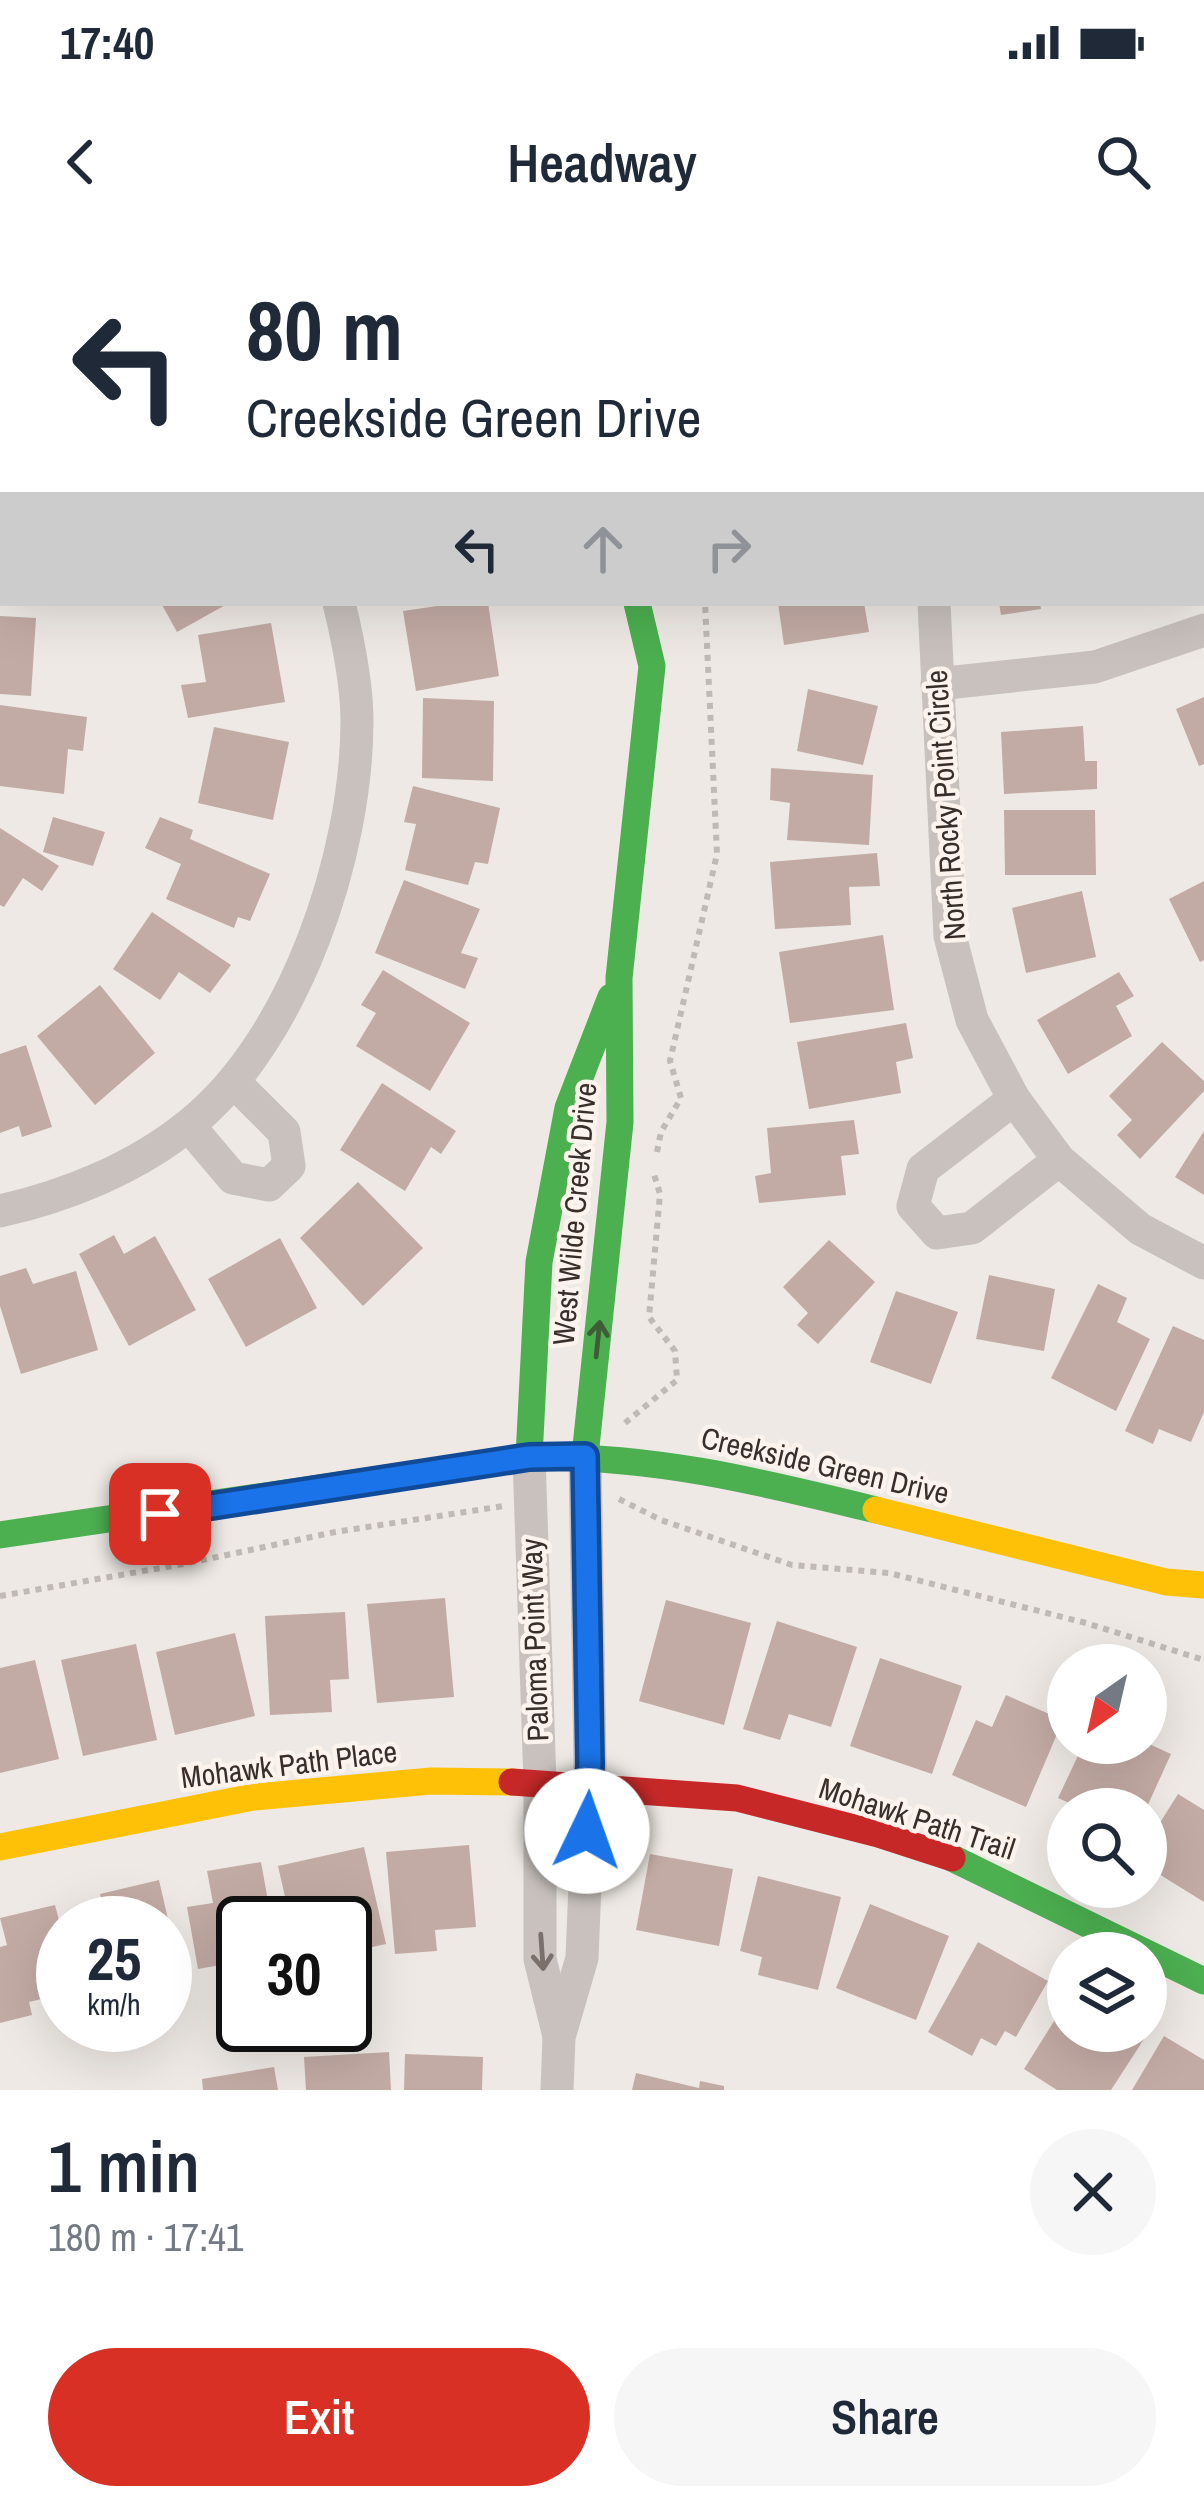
<!DOCTYPE html>
<meta charset="utf-8">
<style>
body{margin:0;font-family:"Archivo Narrow",sans-serif;background:#f6f6f7;color:#1f2937;height:100vh;display:flex;flex-direction:column;font-size:45px;white-space:nowrap}
*{box-sizing:border-box;margin:0}
p{font-size:39px;color:#747a83}
.icon{flex:none;width:66px;height:66px;fill:none;stroke:currentColor;stroke-width:2;stroke-linecap:round;stroke-linejoin:round}
.map{position:relative;height:1850px;overflow:hidden}
.panel{display:flex;flex-direction:column;background:#fff;flex:1}
.panel>*{flex:none}
.guide{position:absolute;left:0px;top:0px;width:1206px;height:366px;box-shadow:0 12px 48px #0002;background:#fff;color:#1f2937;overflow:hidden}
.needle{width:78px;rotate:214deg}
.fabs{position:absolute;left:1047px;top:1404px;display:grid;gap:24px}
.fabs a{display:grid;place-items:center;width:120px;height:120px;border-radius:50%;background:#fff;box-shadow:0 12px 48px #0002;font-size:60px}
.speed{position:absolute;left:36px;top:1656px;display:flex;gap:24px;font-size:60px;font-weight:700;text-align:center}
.speed>*{display:grid;place-content:center;width:156px;height:156px;border-radius:50%;background:#fff;box-shadow:0 12px 48px #0002;line-height:1}
.speed small{font-size:30px;font-weight:400}
.speed .limit{border:6px solid #111;border-radius:18px;background:#fff;color:#111}
.pin{position:absolute;display:grid;place-items:center;width:102px;height:102px;color:#fff;margin:-51px;border-radius:24px;box-shadow:0 6px 18px #0006}
.me{position:absolute;width:132px;margin:-66px;rotate:3deg;stroke-linejoin:round;filter:drop-shadow(0 0 9px #0008)}
.turn{display:flex;align-items:center;gap:42px;height:252px;padding:0 48px;font-size:54px}
.turn .icon{width:156px;height:156px;stroke-width:2.5}
.turn b{display:block;font-size:84px;line-height:102px}
.lanes{display:flex;align-items:center;height:114px;padding:0 48px;background:#0003;justify-content:center;gap:60px;direction:ltr}
.lanes .off{opacity:.35}
.round{display:grid;place-items:center;flex:none;width:126px;height:126px;border-radius:63px;background:#f6f6f7}
.summary{display:flex;align-items:center;justify-content:space-between;height:204px;padding:0 48px}
h1{font-size:72px;font-weight:600;line-height:90px}
.button{display:flex;gap:24px;margin-top:auto;padding:24px 48px}
.button a{flex:1;height:138px;border-radius:72px;background:#d93025;color:#fff;font-size:48px;font-weight:600;line-height:138px;text-align:center}
.button a+a{background:#f6f6f7;color:#1f2937}
.status{display:flex;justify-content:space-between;align-items:center;height:84px;padding:0 60px;background:#fff;direction:ltr}
.status svg{height:33px;fill:currentColor}
header{display:flex;justify-content:space-between;align-items:center;height:156px;padding:0 48px;background:#fff;font-size:54px;font-weight:600}
.map>svg:first-child{display:block}
.building{fill:#c3aba5}
.lines{fill:none;stroke-linecap:round;stroke-linejoin:round}
.path{stroke:#c1b9b5;stroke-width:6;stroke-dasharray:6 6;stroke-linecap:butt}
.street{stroke:#c8c1bd;stroke-width:33}
.fast{stroke:#4caf50;stroke-width:27}
.slow{stroke:#ffc107;stroke-width:27}
.jam{stroke:#c62828;stroke-width:27}
.oneway{stroke:#405b37}
.oneway2{stroke:#7a706c}
.route-casing{stroke:#114b97;stroke-width:30}
.route{stroke:#1a73e8;stroke-width:21}
.labels{text-anchor:middle;stroke-width:9;stroke-linejoin:round;paint-order:stroke}
.street-label{font-size:30px;fill:#3a2e2a;stroke:#fbf3ec}
</style>
<div class="status"><b>17:40</b><svg viewBox="0 0 49 12"><path d="M0 12V9h3v3zM5 12V6h3v6zM10 12V3h3v9zM15 12V0h3v12zM26 1h20v11H26zM47 4h2v5h-2z"/></svg></div>
<header><svg class="icon" aria-label="back" viewBox="0 0 24 24"><path d="M15 5l-7 7 7 7"/></svg>Headway<svg class="icon" aria-label="search" viewBox="0 0 24 24"><circle cx="10" cy="10" r="6"/><path d="M15 15l6 6"/></svg></header>
<div class="map">
<svg width="1204" height="1850" viewBox="0 0 1204 1850">
<rect width="100%" height="100%" fill="#eee9e4"/>
<!-- building -->
<g class="building">
<path d="M161,363H229L177,392Z"/>
<path d="M457,363H488L499,436L416,451L403,371Z"/>
<path d="M778,363H864L869,392L784,405Z"/>
<path d="M999,363H1040L1041,369L1001,375Z"/>
<path d="M0,376L36,378L31,456L0,454Z"/>
<path d="M271,383L285,462L188,478L181,445L206,442L198,395Z"/>
<path d="M808,449L878,466L863,525L797,511Z"/>
<path d="M1204,457V524L1199,526L1176,469Z"/>
<path d="M423,458L494,461L493,541L422,538Z"/>
<path d="M0,465L87,477L83,511L68,509L64,554L0,546Z"/>
<path d="M1083,486L1085,521H1097V549L1004,554L1001,492Z"/>
<path d="M214,487L289,502L273,580L198,563Z"/>
<path d="M771,528L873,535L869,605L787,600L790,563L770,560Z"/>
<path d="M413,546L500,568L488,624L475,622L468,645L405,630L416,584L404,582Z"/>
<path d="M1004,570H1095L1096,635H1005Z"/>
<path d="M53,577L105,592L93,626L43,612Z"/>
<path d="M160,577L193,590L190,599L270,634L250,681L238,677L234,688L166,659L181,624L145,608Z"/>
<path d="M0,588L59,626L42,651L23,638L4,667L0,665Z"/>
<path d="M877,613L880,646L849,647L851,685L775,689L770,622Z"/>
<path d="M404,640L480,669L461,713L478,718L465,749L375,713Z"/>
<path d="M1204,641V720L1200,722L1169,659Z"/>
<path d="M1082,651L1096,717L1026,733L1012,668Z"/>
<path d="M152,672L231,725L210,753L179,732L160,760L113,729Z"/>
<path d="M883,695L894,770L790,783L779,712Z"/>
<path d="M383,730L470,783L430,851L356,806L376,773L361,765Z"/>
<path d="M1119,732L1134,756L1116,766L1132,796L1068,834L1037,780Z"/>
<path d="M100,745L155,813L95,865L37,796Z"/>
<path d="M906,783L913,818L896,822L901,853L809,869L797,802Z"/>
<path d="M1162,802L1204,841V851L1140,919L1117,895L1132,880L1109,856Z"/>
<path d="M26,805L52,887L22,897L19,886L0,893V814Z"/>
<path d="M382,843L456,891L441,914L431,907L405,951L340,910Z"/>
<path d="M854,880L859,914L841,916L846,955L759,963L755,936L771,933L767,888Z"/>
<path d="M1204,891V955L1175,937Z"/>
<path d="M358,942L423,1008L363,1066L300,998Z"/>
<path d="M114,995L124,1014L155,996L196,1070L129,1106L79,1014Z"/>
<path d="M280,998L317,1068L246,1107L208,1039Z"/>
<path d="M829,1000L875,1042L818,1104L797,1085L808,1073L783,1047Z"/>
<path d="M26,1028L33,1044L76,1031L98,1110L21,1134L0,1066V1036Z"/>
<path d="M989,1035L1055,1049L1044,1111L976,1099Z"/>
<path d="M1098,1044L1127,1058L1117,1082L1150,1099L1116,1171L1051,1138Z"/>
<path d="M896,1051L958,1072L931,1144L870,1122Z"/>
<path d="M1173,1086L1204,1100V1172L1191,1202L1159,1189L1153,1204L1125,1191Z"/>
<path d="M445,1358L454,1457L377,1463L367,1364Z"/>
<path d="M666,1360L751,1383L724,1485L639,1461Z"/>
<path d="M345,1372L349,1439L330,1440L332,1472L270,1475L265,1376Z"/>
<path d="M777,1381L857,1407L831,1487L789,1474L780,1500L743,1489Z"/>
<path d="M235,1393L255,1476L175,1495L156,1412Z"/>
<path d="M136,1404L157,1500L83,1516L61,1420Z"/>
<path d="M880,1418L962,1446L932,1534L850,1506Z"/>
<path d="M35,1420L59,1519L0,1533V1428Z"/>
<path d="M1006,1455L1063,1480L1026,1567L952,1535L976,1480L992,1487Z"/>
<path d="M1084,1503H1147L1171,1514L1146,1569H1082L1058,1558Z"/>
<path d="M1178,1554L1204,1570V1662L1146,1626V1605Z"/>
<path d="M469,1605L476,1687L435,1690L437,1711L395,1714L386,1612Z"/>
<path d="M364,1607L386,1704L345,1713V1683H291L278,1626Z"/>
<path d="M650,1614L733,1629L719,1706L636,1690Z"/>
<path d="M261,1622L272,1683H243V1721L198,1729L187,1667L213,1663L207,1631Z"/>
<path d="M758,1636L841,1657L818,1750L758,1735L762,1717L740,1711Z"/>
<path d="M159,1640L181,1736L165,1740V1683H107L100,1654Z"/>
<path d="M870,1664L949,1696L916,1780L836,1748Z"/>
<path d="M55,1665L63,1695V1736L45,1740L50,1757L29,1762L32,1775L0,1783V1707L7,1705L0,1678Z"/>
<path d="M978,1702L1048,1741L1016,1797L1005,1791L996,1806L981,1798L972,1816L928,1792Z"/>
<path d="M1068,1759V1791H1139L1146,1796L1111,1850H1057L1024,1829Z"/>
<path d="M1164,1796L1204,1820V1850H1132Z"/>
<path d="M389,1812L391,1850H306L304,1817Z"/>
<path d="M405,1814L483,1817L482,1850H404Z"/>
<path d="M274,1827L278,1850H203L202,1839Z"/>
<path d="M636,1833L699,1848L700,1841L724,1846V1850H632Z"/>
</g>
<g class="lines">
<!-- path -->
<g class="path">
<path d="M567,0L569,3"/>
<path d="M657,912L661,892L681,858L670,821L717,614L705,363"/>
<path d="M625,1183L677,1140L675,1111L649,1077L660,954L653,931"/>
<path d="M619,1259L661,1280L792,1325L889,1333L1086,1383L1204,1420"/>
<path d="M0,1356L184,1324L335,1292L504,1266"/>
</g>
<!-- street -->
<g class="street">
<path d="M820,0L822,3"/>
<path d="M1009,3L1027,0"/>
<path d="M0,16L3,18"/>
<path d="M934,363L950,696L972,780L1014,859L1059,920L1140,989L1204,1023"/>
<path d="M937,444L1095,427L1204,390"/>
<path d="M1014,859L923,929L913,966L937,993L972,988L1059,920"/>
<path d="M189,886L233,938L269,945L289,926L284,892L234,842"/>
<path d="M0,971C67,956 136,928 190,884C296,799 357,613 357,481C357,442 348,400 339,363"/>
<path d="M529,1217L540,1543V1719L559,1796"/>
<path d="M557,1850L559,1797L582,1718L590,1524L585,1216"/>
</g>
<!-- fast -->
<g class="fast">
<path d="M585,1216L620,882L619,738L652,426L637,363"/>
<path d="M529,1217L539,1022L568,868L611,757"/>
<path d="M0,1295L529,1217C652,1215 758,1241 876,1270"/>
<path d="M952,1618L1204,1741"/>
</g>
<!-- slow -->
<g class="slow">
<path d="M876,1270L1166,1342L1204,1345"/>
<path d="M0,1607L254,1557L431,1541L512,1542"/>
</g>
<!-- jam -->
<g class="jam">
<path d="M484,0L486,3"/>
<path d="M512,1542L737,1558L878,1594L952,1618"/>
</g>
</g>
<!-- one-way arrows -->
<defs><path id="oneway-shaft" d="M-6 0H5M1.5-3L5.5 0L1.5 3" fill="none" stroke-width="1.6" stroke-linecap="round" stroke-linejoin="round" transform="scale(3)"/></defs>
<use class="oneway" href="#oneway-shaft" transform="translate(598 1099) rotate(-84)"/>
<use class="oneway2" href="#oneway-shaft" transform="translate(542 1712) rotate(86)"/>
<g class="lines">
<defs>
<path id="route" d="M160,1274L529,1217L585,1216L590,1524L587,1591"/>
</defs>
<!-- route casing -->
<use href="#route" class="route-casing"/>
<!-- route -->
<use href="#route" class="route"/>
</g>
<g class="labels">
<!-- street labels -->
<g class="street-label">
<text transform="translate(946 565) rotate(-94)" y="10">North Rocky Point Circle</text>
<text transform="translate(575 974) rotate(-85)" y="10">West Wilde Creek Drive</text>
<text transform="translate(825 1226) rotate(13)" y="10">Creekside Green Drive</text>
<text transform="translate(535 1400) rotate(-92)" y="10">Paloma Point Way</text>
<text transform="translate(289 1525) rotate(-7)" y="10">Mohawk Path Place</text>
<text transform="translate(917 1579) rotate(18)" y="10">Mohawk Path Trail</text>
</g>
</g>
</svg>
<div class="fabs">
<a><svg class="needle" viewBox="-14 -14 28 28"><path d="M0-13l5 13h-10z" fill="#e53935"/><path d="M0 13l5-13h-10z" fill="#747a83"/></svg></a>
<a><svg class="icon" aria-label="search" viewBox="0 0 24 24"><circle cx="10" cy="10" r="6"/><path d="M15 15l6 6"/></svg></a>
<a><svg class="icon" aria-label="layers" viewBox="0 0 24 24"><path d="M12 4l9 5-9 5-9-5zM3 14l9 5 9-5"/></svg></a>
</div>
<div class="speed"><div>25<small>km/h</small></div><div class="limit">30</div></div>
<div class="pin" style="left:160px;top:1274px;background:#d93025"><svg class="icon" aria-label="arrive" viewBox="0 0 24 24"><path d="M6 21V4h12l-3 4 3 4H6"/></svg></div>
<svg class="me" style="left:587px;top:1591px" viewBox="-20 -20 40 40"><circle r="19" fill="#fff"/><path d="M0-13L10 11 0 6-10 11z" fill="#1a73e8"/></svg>
<div class="guide">
<div class="turn"><svg class="icon" aria-label="left" viewBox="0 0 24 24"><path d="M17 20v-9H6M10 6l-5 5 5 5"/></svg><div><b>80 m</b>Creekside Green Drive</div></div>
<div class="lanes"><svg class="icon" aria-label="left" viewBox="0 0 24 24"><path d="M17 20v-9H6M10 6l-5 5 5 5"/></svg><svg class="icon off" aria-label="ahead" viewBox="0 0 24 24"><path d="M12 20V5M6 11l6-6 6 6"/></svg><svg class="icon off" aria-label="right" viewBox="0 0 24 24"><path d="M7 20v-9h11M14 6l5 5-5 5"/></svg></div>
</div>
</div>
<section class="panel">
<div class="summary"><div><h1>1 min</h1><p>180 m · 17:41</p></div><a class="round"><svg class="icon" aria-label="close" viewBox="0 0 24 24"><path d="M6 6l12 12M18 6L6 18"/></svg></a></div>
<div class="button"><a>Exit</a><a>Share</a></div>
</section>
